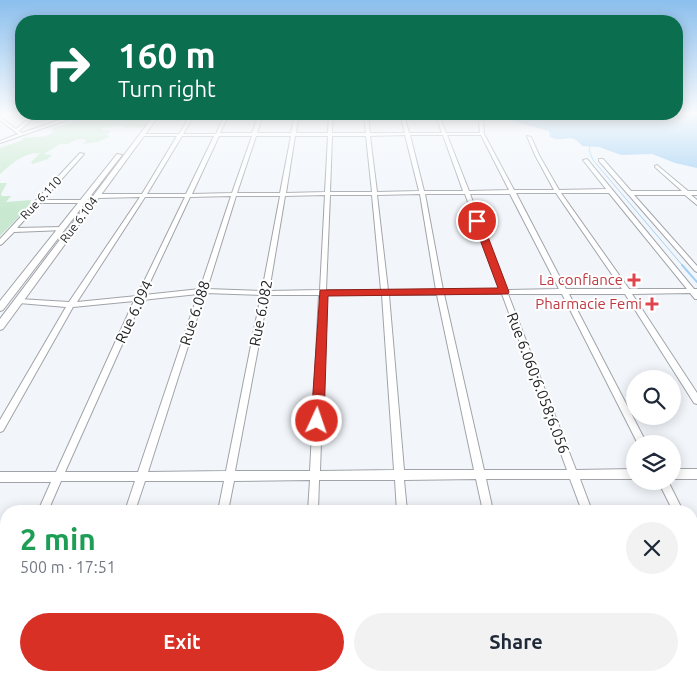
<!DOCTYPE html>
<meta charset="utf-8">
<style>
body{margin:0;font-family:Ubuntu,sans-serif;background:#f2f2f3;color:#1f2937;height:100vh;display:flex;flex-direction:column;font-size:19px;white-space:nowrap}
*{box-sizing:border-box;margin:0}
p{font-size:16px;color:#747a83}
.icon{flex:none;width:28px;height:28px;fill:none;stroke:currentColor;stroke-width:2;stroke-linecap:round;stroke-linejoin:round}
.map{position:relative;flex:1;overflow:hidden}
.sheet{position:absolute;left:0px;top:505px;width:698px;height:176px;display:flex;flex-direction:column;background:#fff;border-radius:20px 20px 0 0;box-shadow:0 2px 12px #0003}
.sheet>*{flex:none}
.banner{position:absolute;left:15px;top:15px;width:668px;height:105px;border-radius:20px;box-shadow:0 2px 12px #0003;background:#0b6e4f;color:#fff;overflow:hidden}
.controls{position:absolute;left:626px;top:370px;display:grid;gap:10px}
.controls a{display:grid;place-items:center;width:55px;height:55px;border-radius:50%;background:#fff;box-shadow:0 2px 12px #0003;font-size:25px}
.pin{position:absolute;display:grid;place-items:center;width:42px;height:42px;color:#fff;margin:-21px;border:2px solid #fff;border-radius:50%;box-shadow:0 1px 5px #0007}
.me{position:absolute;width:55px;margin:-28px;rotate:3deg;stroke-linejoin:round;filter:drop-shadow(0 0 4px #0008)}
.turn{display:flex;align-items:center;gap:18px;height:105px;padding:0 20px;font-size:22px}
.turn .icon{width:65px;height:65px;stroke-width:2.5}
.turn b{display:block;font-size:35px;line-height:42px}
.round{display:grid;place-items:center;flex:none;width:52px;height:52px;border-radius:26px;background:#f2f2f3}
.headline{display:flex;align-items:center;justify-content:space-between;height:85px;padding:0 20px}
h1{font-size:30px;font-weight:700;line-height:38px;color:#1e9e55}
.cta{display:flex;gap:10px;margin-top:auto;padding:10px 20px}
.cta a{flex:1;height:58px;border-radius:30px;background:#d93025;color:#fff;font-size:20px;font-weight:700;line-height:58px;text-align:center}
.cta a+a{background:#f2f2f3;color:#1f2937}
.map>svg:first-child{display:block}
.green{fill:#c8e9cf}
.water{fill:#a1d0f4}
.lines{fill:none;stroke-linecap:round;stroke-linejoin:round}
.stream-far1{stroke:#a1d0f4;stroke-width:1}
.stream{stroke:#a1d0f4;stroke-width:2}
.minor-casing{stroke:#a0a4a9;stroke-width:2}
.tertiary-casing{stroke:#a0a4a9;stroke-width:2}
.minor{fill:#fff;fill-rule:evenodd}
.tertiary{fill:#fff;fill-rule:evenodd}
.route{fill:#d93025;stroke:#8d1f18}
.health-dot{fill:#e0444e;stroke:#fff;stroke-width:2}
.labels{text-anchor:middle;stroke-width:4;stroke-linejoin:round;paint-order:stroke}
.far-street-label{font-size:12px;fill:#222325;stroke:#fff}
.health-label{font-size:15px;fill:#be3a42;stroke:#fff;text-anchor:end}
.street-label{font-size:15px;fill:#222325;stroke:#fff}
</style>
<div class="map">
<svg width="697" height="681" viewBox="0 0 697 681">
<rect width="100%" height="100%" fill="#f2f6fb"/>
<!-- green -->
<g class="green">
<path d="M113,115L159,114L150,127C141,128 132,127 123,128V126L102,128V130H112L107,135L110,137L97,142L83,144L87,140C79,138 74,140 68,144H60L44,154L52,155L48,159L32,164L31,162L40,153C24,152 11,164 0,174V148L23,140L21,139C30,135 46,140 54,131L51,128L75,122L73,119L88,115L86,116L92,119L103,115L110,118L115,116Z"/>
<path d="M0,183H7L1,194L2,196H11L6,202L31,200L29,206L0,236Z"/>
</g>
<!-- water -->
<path class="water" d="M487,114H697V168L675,163L652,154L621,155L599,147L582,146C570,131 565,144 550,137L549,131Z"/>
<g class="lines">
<!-- stream-far1 -->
<path class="stream-far1" d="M590,146L589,150L593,160L683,266"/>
<!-- stream -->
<path class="stream" d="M682,265L697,282"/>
<defs>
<g id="minor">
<path d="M77,114H84L0,143V141L18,134L0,120V117L16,129L33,115H35V117L19,131L22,133Z"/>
<path d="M191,114H195L183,134H216L225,114H229L220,133H252L259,114H263L257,133H291L295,114H299L296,133H328L329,114H333L332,133H366L364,114H368L370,133H405L400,114H404L409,133H442L435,114H439L446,133H480L479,121L481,120L483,121L484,134L514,190H554L535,155L527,136L531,137L539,155L559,190L606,189L583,160L587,159L694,289H697V299H695L690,293L632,294L697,393V404L694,403L625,294H569L647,444H638L562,294H508L576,470L635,469V479H580L592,511H582L570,479H486L493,511H483L476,479L404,480L407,511H397L395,480H319L318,511H308L310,480L234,481L228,511H218L224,481H145L135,511H125L135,481H61L48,511H38L51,482H0V472H56L134,301L73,307L3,431L0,432V420L66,307L19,303L16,301L19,299L69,302L140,197L98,198L95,196L98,194H142L177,136H142L140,135L142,134H179ZM405,135L419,191L377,192L370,136ZM410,135H443L463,191H424ZM447,135H481L509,190L469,191ZM182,136H214L186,194H147ZM219,136H252L232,193L192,194ZM256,136H291L280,193H237ZM295,136H328L325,192L286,193ZM332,136H366L372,192H330ZM516,193H556L622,289H566ZM561,193H609L687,289H629ZM420,194L436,290H388L377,195ZM425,194H465L500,290H443ZM470,194H510L559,289L507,290ZM325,195L320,290L269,291L285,196ZM330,195H372L381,290H326ZM231,196L200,289L144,295L190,197ZM236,196H280L262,291L207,289ZM145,197H185L137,296L77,302ZM205,293L261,295L226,471L148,472ZM198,294L138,472H65L142,300ZM444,294H502L567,470H484ZM268,295H319L310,471H235ZM326,295H382L394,470L320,471ZM389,295H437L474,470H404Z"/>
<path d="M80,153L84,154L43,200H93L95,201V203H40L17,228L62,227L64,228V230L14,232L2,244L0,245V239Z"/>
<path d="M599,159H603L631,191H682L655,167V166L657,165L688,191H697V195H691L697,200V205L685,195H634L697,266V272L695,271L599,161Z"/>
<rect x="672" y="469" width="25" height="10"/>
<path d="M658,481H668L683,511H673Z"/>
<path d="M691,531C697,534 697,545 697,552C689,549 691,539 691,531Z"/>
<path d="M6,582V600L4,605L0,607V588L2,584Z"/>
<path d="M69,675H81L79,681H67Z"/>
<path d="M185,675H197L196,681H184Z"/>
<path d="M299,675H311L310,681H298Z"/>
<rect x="409" y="675" width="12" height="6"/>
<path d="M520,675H532L533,681H521Z"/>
<path d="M642,675H654L656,681H644Z"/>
</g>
<g id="tertiary">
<path d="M155,114H160L3,329L0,330V319Z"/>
<path d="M117,154L122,155L3,310L0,311V301Z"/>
</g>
</defs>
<!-- minor casing -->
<use href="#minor" class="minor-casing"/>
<!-- tertiary casing -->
<use href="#tertiary" class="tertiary-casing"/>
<!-- minor -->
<use href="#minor" class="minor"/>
<!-- tertiary -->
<use href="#tertiary" class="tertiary"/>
</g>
<!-- sky -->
<linearGradient id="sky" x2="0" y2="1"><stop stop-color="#8bbfed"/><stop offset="0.54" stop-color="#f9fbfd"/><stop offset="1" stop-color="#f9fbfd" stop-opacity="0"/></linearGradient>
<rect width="697" height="210" fill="url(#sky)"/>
<!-- route -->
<path class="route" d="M474,219L482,221L509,292L508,294L328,296L324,421L322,425L317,427L313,425L311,421L320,290L498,288L473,221Z"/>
<!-- markers -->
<g class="health-dot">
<path d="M631.5 272.5h5v5h5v5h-5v5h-5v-5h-5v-5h5z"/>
<path d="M649.5 296.5h5v5h5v5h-5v5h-5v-5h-5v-5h5z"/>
</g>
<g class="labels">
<!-- far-street labels -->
<g class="far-street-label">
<text transform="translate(41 198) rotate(-47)" y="4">Rue 6.110</text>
<text transform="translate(79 220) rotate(-53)" y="4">Rue 6.104</text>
</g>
<!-- health labels -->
<g class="health-label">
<text x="623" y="285">La confiance</text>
<text x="642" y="309">Pharmacie Femi</text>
</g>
<!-- street labels -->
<g class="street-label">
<text transform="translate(134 312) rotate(-65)" y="5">Rue 6.094</text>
<text transform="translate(195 313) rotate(-72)" y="5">Rue 6.088</text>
<text transform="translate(261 313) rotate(-79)" y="5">Rue 6.082</text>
<text transform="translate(538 383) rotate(69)" y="5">Rue 6.060;6.058;6.056</text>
</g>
</g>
</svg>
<div class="controls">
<a><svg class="icon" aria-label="search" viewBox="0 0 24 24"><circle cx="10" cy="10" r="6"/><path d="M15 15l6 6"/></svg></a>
<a><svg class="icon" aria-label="layers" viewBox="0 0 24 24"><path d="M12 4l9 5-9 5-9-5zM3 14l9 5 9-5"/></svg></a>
</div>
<div class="pin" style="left:477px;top:221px;background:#d93025"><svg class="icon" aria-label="arrive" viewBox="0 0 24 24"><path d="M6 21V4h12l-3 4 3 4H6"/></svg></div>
<svg class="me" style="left:317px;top:421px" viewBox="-20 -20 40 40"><circle r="17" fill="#d93025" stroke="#fff" stroke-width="3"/><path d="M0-11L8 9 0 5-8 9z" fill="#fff"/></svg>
<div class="banner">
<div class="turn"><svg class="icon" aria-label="right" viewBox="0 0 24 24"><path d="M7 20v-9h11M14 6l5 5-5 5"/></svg><div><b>160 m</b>Turn right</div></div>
</div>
<section class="sheet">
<div class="headline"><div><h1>2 min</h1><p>500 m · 17:51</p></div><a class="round"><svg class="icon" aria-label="close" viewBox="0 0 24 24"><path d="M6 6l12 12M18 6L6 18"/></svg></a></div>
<div class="cta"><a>Exit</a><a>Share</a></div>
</section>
</div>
